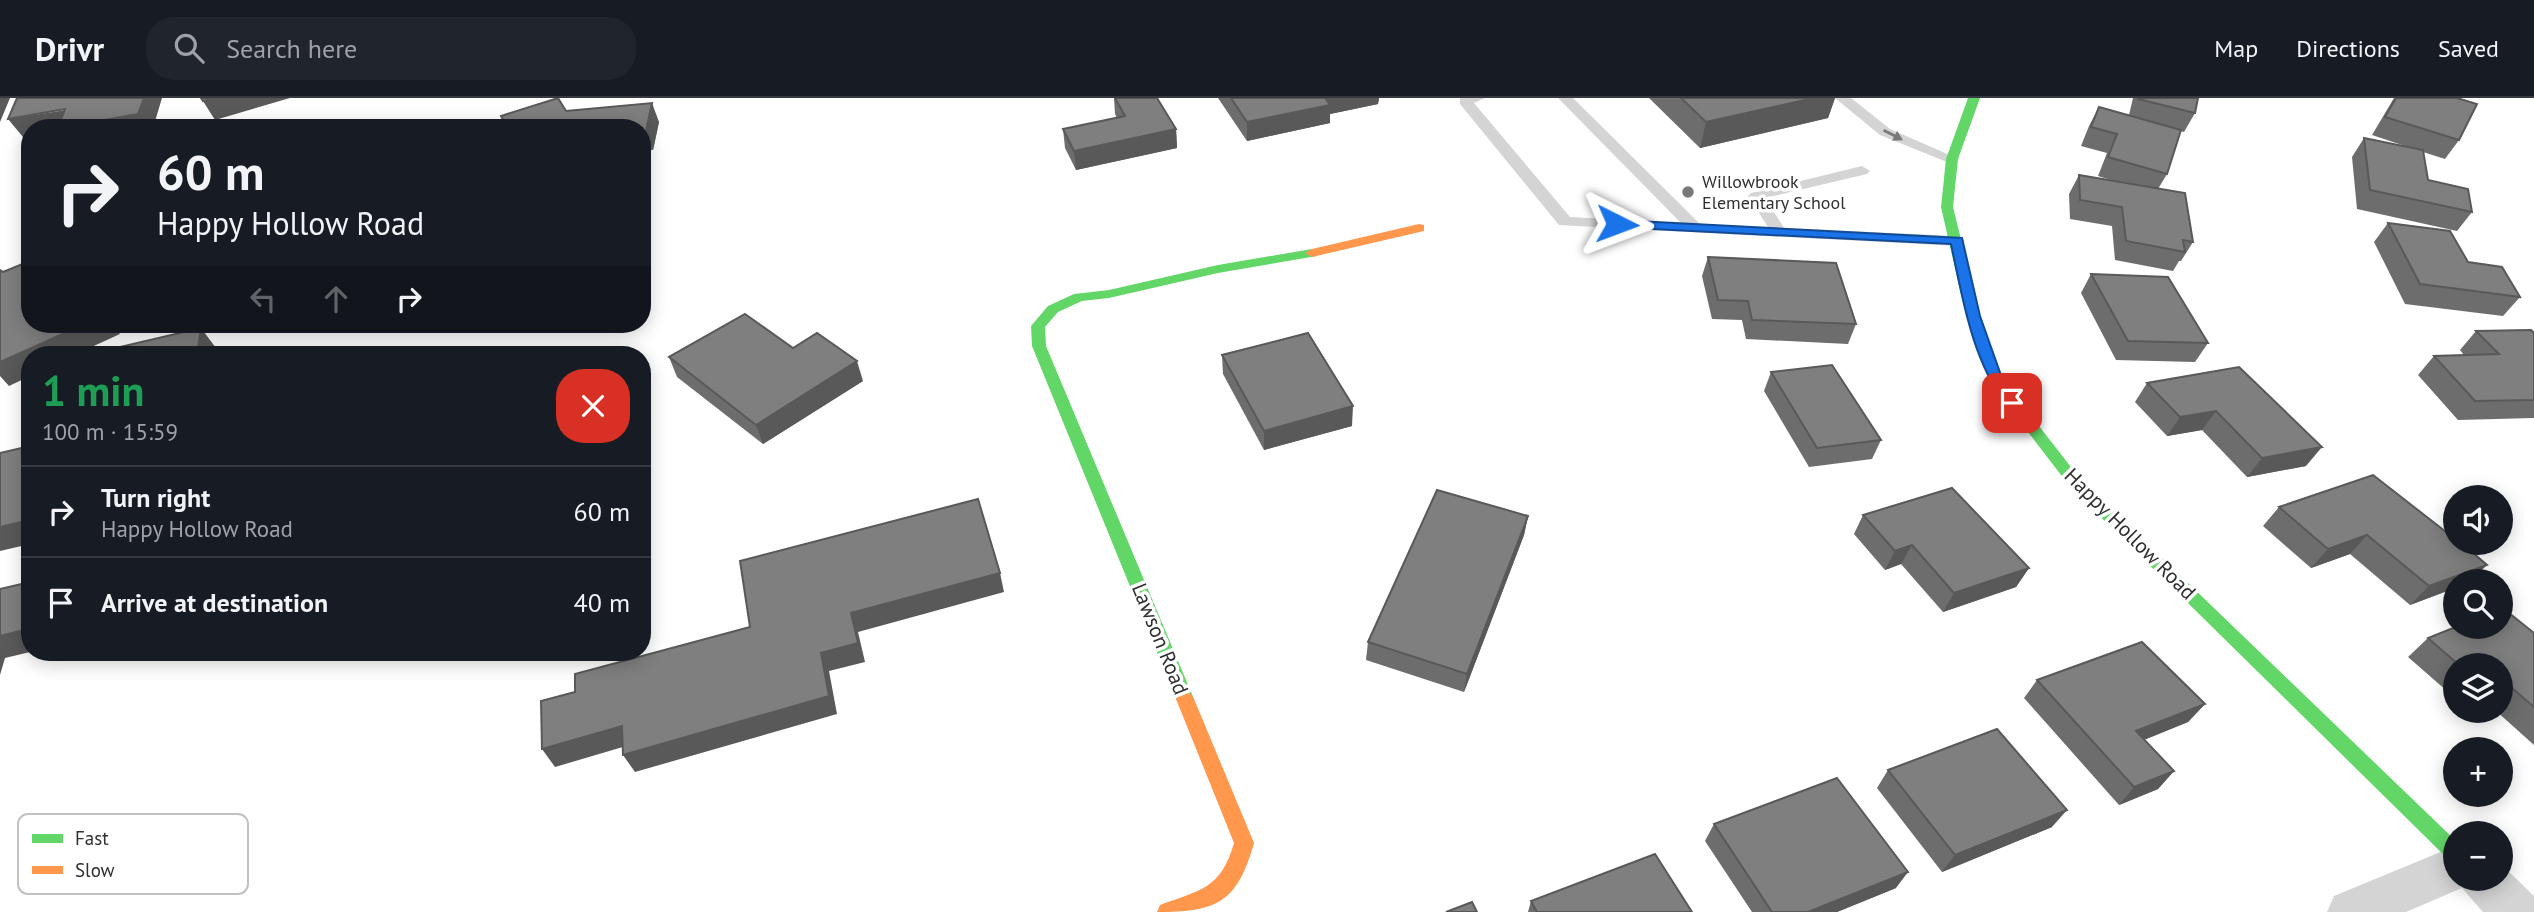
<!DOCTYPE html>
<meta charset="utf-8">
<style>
body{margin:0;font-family:"PT Sans",sans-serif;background:#20242c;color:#f1f3f6;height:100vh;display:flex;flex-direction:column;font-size:26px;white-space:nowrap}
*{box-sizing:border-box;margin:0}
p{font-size:23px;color:#9ea1a6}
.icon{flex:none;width:38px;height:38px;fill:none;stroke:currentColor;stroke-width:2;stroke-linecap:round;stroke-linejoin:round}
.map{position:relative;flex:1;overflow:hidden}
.side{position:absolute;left:21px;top:248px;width:630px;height:315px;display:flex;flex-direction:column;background:#171b24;border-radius:28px;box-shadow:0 4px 18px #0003}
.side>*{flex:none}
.hud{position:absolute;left:21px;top:21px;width:630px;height:214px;border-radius:28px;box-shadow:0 4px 18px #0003;background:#171b24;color:#f1f3f6;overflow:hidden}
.controls{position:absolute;left:2443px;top:387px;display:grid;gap:14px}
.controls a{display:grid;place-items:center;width:70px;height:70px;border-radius:50%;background:#171b24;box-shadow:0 4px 18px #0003;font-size:35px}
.pin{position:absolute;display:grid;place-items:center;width:60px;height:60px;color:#fff;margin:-30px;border-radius:14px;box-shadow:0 4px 10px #0006}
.me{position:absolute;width:77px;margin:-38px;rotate:93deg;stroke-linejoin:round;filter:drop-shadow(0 0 5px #0008)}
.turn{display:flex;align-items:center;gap:24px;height:147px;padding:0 21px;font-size:32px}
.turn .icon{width:91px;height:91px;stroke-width:2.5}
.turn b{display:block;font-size:49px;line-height:60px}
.lanes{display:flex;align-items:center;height:66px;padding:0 21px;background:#0003;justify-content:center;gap:35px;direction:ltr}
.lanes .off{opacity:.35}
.round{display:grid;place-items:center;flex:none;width:74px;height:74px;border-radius:28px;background:#20242c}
.headline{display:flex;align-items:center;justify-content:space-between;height:119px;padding:0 21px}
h1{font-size:42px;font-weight:800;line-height:52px;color:#1e9e55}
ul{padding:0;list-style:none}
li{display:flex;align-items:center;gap:21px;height:91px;padding:0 21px;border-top:2px solid #363941}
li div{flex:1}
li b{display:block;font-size:26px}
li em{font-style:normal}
header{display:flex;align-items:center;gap:42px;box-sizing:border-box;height:98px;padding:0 35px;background:#171b24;border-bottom:2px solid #363941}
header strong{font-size:33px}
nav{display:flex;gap:38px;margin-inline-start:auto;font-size:24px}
.search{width:490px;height:63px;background:#20242c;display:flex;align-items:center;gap:18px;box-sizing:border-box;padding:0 24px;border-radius:28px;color:#9ea1a6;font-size:26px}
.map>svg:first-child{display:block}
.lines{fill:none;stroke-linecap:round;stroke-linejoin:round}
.lane{fill:#d4d4d4;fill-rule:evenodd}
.street{fill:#d4d4d4;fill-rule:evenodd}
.fast{fill:#63d668;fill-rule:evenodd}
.slow{fill:#ff974d;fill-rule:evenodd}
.wall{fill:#6d6d6d}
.shaded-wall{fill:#595959}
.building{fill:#7f7f7f;stroke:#595959;stroke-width:2}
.oneway{fill:#797979}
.route{fill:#1a73e8;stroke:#114b97;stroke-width:2}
.poi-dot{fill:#787878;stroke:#fff;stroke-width:2.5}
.labels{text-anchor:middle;stroke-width:7;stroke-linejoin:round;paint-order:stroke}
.far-poi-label{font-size:18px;fill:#2f2f2f;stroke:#fff;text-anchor:start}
.street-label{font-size:21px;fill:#2f2f2f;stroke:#fff}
.key{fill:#fff;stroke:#c1c1c1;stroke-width:2}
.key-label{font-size:19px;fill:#2f2f2f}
</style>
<header>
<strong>Drivr</strong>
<div class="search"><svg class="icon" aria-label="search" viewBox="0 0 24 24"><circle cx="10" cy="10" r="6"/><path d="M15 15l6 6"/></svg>Search here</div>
<nav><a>Map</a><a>Directions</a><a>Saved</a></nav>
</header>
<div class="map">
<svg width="2534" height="814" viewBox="0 0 2534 814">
<rect width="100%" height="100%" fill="#fff"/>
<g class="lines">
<!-- lane -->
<g class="lane">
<path d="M1460,0H1485L1474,5L1570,119L1681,125L1558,0H1573L1700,126L1768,129L1748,98L1751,95L1862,68L1870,73L1867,76L1765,100L1784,130L1957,138L1965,143L1957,148L1559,127L1460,6Z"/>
<path d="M1835,0H1851L1890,31L1959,61L1952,65L1947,64L1880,37Z"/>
</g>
<!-- street -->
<path class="street" d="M2455,748V780H2501V766L2534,798V814H2483L2462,790L2406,814H2327L2334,798Z"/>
<!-- fast -->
<g class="fast">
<path d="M1968,0H1980L1958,61L1953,109L1980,218L2004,283L2081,382L2455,742V764L2448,761L2071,390L1992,287L1966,218L1941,109L1946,61Z"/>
<path d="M1312,151L1319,155L1317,158L1218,175L1109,200L1082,203L1058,214L1045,229L1046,248L1194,601L1191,606L1185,608L1179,606L1176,601L1032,248L1031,228L1048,208L1074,196L1109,192L1218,167Z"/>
</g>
<!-- slow -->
<g class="slow">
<path d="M1419,126L1424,127V133L1312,159L1305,155L1312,151Z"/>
<path d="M1185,594L1191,596L1194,601L1254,745C1237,805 1217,814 1157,814L1160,807C1200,792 1221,791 1234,745L1176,601L1179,596Z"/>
</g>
</g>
<!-- wall -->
<g class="wall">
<path d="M1114,0H1157L1176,31L1177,50L1076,72L1065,50L1063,31L1117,20L1115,16Z"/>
<path d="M1218,0H1379L1378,6L1330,16V25L1247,43Z"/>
<path d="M1649,0H1835L1828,20L1700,50Z"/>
<path d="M2133,0H2198L2195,15L2184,34L2180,33L2167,76L2158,91L2193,144L2181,163H2179L2173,173L2115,162L2112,128L2070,121L2069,96L2079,77L2117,84L2098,78L2107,55L2081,48L2089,28L2099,9L2129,17Z"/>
<path d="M2394,0H2457L2459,42L2445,61L2423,54L2428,82L2472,114L2457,133L2357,111L2352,59L2364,40L2411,50L2372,37Z"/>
<path d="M566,13L659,24L653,52L642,53V30H507L501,18Z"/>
<path d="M2388,125L2468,164L2520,199L2503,218L2405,206L2374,144Z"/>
<path d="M1708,159L1856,226L1848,246L1746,241L1742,222L1712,221L1702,178Z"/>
<path d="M2091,176L2208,245L2195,264L2116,262L2081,195Z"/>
<path d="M2476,233L2534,235V320L2458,322L2418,277L2434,258L2464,257L2460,252Z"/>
<path d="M793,250L863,283L763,346L677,279L669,259Z"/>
<path d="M1222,257L1352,328L1264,352L1223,276Z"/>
<path d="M2239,269L2306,368L2247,379L2202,332L2167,338L2135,304L2147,285Z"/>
<path d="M1771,274L1881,342L1872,361L1809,369L1764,293Z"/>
<path d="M2373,377L2455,483V490L2410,507L2350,456L2311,470L2263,428L2279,409Z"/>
<path d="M1863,417L2029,470L2016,489L1943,514L1901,466L1885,472L1854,436Z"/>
<path d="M1528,418L1524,437L1464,594L1366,562L1368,544Z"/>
<path d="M2534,535V647L2495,612H2501V567H2455V600L2408,559L2428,540Z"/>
<path d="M2037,582L2205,606L2188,624L2144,642L2174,673L2158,691L2119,707L2024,600Z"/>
<path d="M1888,672L2052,729L1942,774L1877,690Z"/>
<path d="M1714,726L1896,790L1837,814H1752L1705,743Z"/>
<path d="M1531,803L1692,814H1528Z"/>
</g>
<!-- shaded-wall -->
<g class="shaded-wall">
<path d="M0,0H10L0,24Z"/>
<path d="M144,0H162L153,30H30V38L23,39L8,21Z"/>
<path d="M215,0H290L215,22L203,3Z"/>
<path d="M1325,0H1379L1378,6L1330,16V25L1247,43V24Z"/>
<path d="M1814,0H1835L1828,20L1700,50L1706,24Z"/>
<path d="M652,5L659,24L653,52L646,33Z"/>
<path d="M1176,31L1177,50L1076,72L1074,53Z"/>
<path d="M85,226H111L120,236L74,257H30V278L9,288L0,278V264Z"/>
<path d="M201,230L216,250L215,257H197Z"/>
<path d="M857,263L863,283L763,346L756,327Z"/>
<path d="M1353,308L1352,328L1264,352V333Z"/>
<path d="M2216,313L2202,332L2167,338L2180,319Z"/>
<path d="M2322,349L2306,368L2247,379L2262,360Z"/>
<path d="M1528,418L1524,437L1464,594L1467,576Z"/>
<path d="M30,422V446L0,453V429Z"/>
<path d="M2367,437L2350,456L2311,470L2328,451Z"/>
<path d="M1912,447L1901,466L1885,472L1895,453Z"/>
<path d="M2487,467L2470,483H2455V490L2410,507L2429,488Z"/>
<path d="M2029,470L2016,489L1943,514L1954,495Z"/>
<path d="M1000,475L1004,494L858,534L865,564L829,573L837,616L635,674L623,657L821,555L851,515Z"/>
<path d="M30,510V554L5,560L0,577V538Z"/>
<path d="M2205,606L2188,624L2121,651L2136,633Z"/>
<path d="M622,628L633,646L555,669L542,651Z"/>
<path d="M2174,673L2158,691L2119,707L2134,689Z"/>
<path d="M2067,712L2052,729L1942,774L1955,757Z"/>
<path d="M1908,774L1896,790L1837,814H1808Z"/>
</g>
<!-- building -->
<g class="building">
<path d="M17,0H144L138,16L59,30H58L65,11L8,21Z"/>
<path d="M201,0H215L203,3Z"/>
<path d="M558,0L566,13L652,5L646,33H642V30H508L501,18Z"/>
<path d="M1115,0H1157L1176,31L1074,53L1063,31L1125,18Z"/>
<path d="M1231,0H1325L1330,7L1247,24Z"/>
<path d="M1681,0H1814L1706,24Z"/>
<path d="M2138,0H2198L2195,15L2138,1Z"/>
<path d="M2396,0H2457L2477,6L2459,42L2385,19Z"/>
<path d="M2099,9L2181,32L2167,76L2108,59L2117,36L2091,29Z"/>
<path d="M2364,40L2423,52L2428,82L2468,91L2472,114L2370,92Z"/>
<path d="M2079,77L2185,95L2193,144L2183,142L2185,154L2126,143L2122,109L2080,102Z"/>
<path d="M2388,125L2450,133L2468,164L2502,169L2520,199L2420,186Z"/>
<path d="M1708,159L1836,165L1856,226L1752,222L1748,203L1718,202Z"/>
<path d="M30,163V226H85L0,264V172L3,174Z"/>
<path d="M2091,176L2168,179L2208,245L2128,243Z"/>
<path d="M745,216L793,250L817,235L857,263L756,327L669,259Z"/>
<path d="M201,230L197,257H93L94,255Z"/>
<path d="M2531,232L2534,235V302L2475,303L2434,258L2499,256L2476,233Z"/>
<path d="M1308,235L1353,308L1264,333L1222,257Z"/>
<path d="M1832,267L1881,342L1817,350L1771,274Z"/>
<path d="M2239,269L2322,349L2262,360L2216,313L2180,319L2147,285Z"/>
<path d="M30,348V422L0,429V355Z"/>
<path d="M2373,377L2455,441V444H2460L2487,467L2429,488L2367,437L2328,451L2279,409Z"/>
<path d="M1952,390L2029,470L1954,495L1912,447L1895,453L1863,417Z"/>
<path d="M1437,392L1528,418L1467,576L1368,544Z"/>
<path d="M978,401L1000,475L851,515L858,545L821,555L829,598L623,657L622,628L542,651L541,603L575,594V576L750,529L740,463Z"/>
<path d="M30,484V510L24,532L0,538V491Z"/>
<path d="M2504,511L2534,535V609L2506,585L2501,587V567H2459L2428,540L2458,528H2501V512Z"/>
<path d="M2142,544L2205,606L2136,633L2174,673L2134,689L2037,582Z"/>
<path d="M1997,631L2067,712L1955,757L1888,672Z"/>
<path d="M1837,680L1908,774L1808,814H1772L1714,726Z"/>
<path d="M1655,756L1692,814H1537L1531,803Z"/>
<path d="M1472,804L1477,814H1446Z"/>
</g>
<!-- one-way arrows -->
<defs><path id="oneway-solid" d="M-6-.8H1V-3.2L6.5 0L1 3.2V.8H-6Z" transform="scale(1.75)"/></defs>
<use class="oneway" href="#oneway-solid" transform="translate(1893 37) rotate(27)"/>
<!-- route -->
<path class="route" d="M1617,122L1962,140L1980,218L2003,283L2020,305L2018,308H2007C1972,262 1963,202 1951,146L1613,129L1611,126Z"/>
<!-- markers -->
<circle class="poi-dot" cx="1688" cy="94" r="7"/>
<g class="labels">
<!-- far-poi labels -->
<g class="far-poi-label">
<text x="1702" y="90">Willowbrook<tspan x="1702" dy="21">Elementary School</tspan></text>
</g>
<!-- street labels -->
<g class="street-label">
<text transform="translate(2130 436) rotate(45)" y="7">Happy Hollow Road</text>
<text transform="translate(1160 541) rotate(68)" y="7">Lawson Road</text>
</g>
</g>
<!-- legend -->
<rect x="18" y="716" width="230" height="80" rx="10" class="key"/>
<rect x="32" y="736" width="31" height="9" fill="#63d668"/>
<rect x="32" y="768" width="31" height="8" fill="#ff974d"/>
<g class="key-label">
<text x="75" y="747">Fast</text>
<text x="75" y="779">Slow</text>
</g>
</svg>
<div class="controls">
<a><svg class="icon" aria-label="sound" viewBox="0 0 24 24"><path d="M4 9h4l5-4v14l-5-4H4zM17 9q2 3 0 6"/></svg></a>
<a><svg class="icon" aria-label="search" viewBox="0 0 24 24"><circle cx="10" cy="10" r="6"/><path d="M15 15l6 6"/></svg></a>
<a><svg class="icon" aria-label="layers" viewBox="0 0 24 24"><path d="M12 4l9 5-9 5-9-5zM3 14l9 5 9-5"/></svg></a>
<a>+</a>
<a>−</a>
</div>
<div class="pin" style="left:2012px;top:305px;background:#d93025"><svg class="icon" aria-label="arrive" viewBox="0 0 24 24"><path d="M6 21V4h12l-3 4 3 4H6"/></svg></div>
<svg class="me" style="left:1617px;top:126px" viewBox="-20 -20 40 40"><path d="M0-17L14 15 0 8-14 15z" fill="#1a73e8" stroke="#fff" stroke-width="4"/></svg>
<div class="hud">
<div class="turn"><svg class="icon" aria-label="right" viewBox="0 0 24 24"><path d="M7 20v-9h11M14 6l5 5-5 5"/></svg><div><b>60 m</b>Happy Hollow Road</div></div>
<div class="lanes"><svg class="icon off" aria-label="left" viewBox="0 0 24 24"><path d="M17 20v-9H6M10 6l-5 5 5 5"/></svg><svg class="icon off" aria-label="ahead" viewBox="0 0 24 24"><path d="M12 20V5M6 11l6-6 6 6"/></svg><svg class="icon" aria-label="right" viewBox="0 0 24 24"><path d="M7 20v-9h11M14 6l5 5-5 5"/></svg></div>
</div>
<section class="side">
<div class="headline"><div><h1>1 min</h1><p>100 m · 15:59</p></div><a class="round" style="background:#d93025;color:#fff"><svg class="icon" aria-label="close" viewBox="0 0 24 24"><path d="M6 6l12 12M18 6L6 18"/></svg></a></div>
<ul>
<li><svg class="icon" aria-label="right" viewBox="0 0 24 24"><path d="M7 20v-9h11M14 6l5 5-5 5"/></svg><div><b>Turn right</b><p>Happy Hollow Road</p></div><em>60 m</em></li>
<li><svg class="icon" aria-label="arrive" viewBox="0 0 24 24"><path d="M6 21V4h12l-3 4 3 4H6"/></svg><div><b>Arrive at destination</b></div><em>40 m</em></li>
</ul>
</section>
</div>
